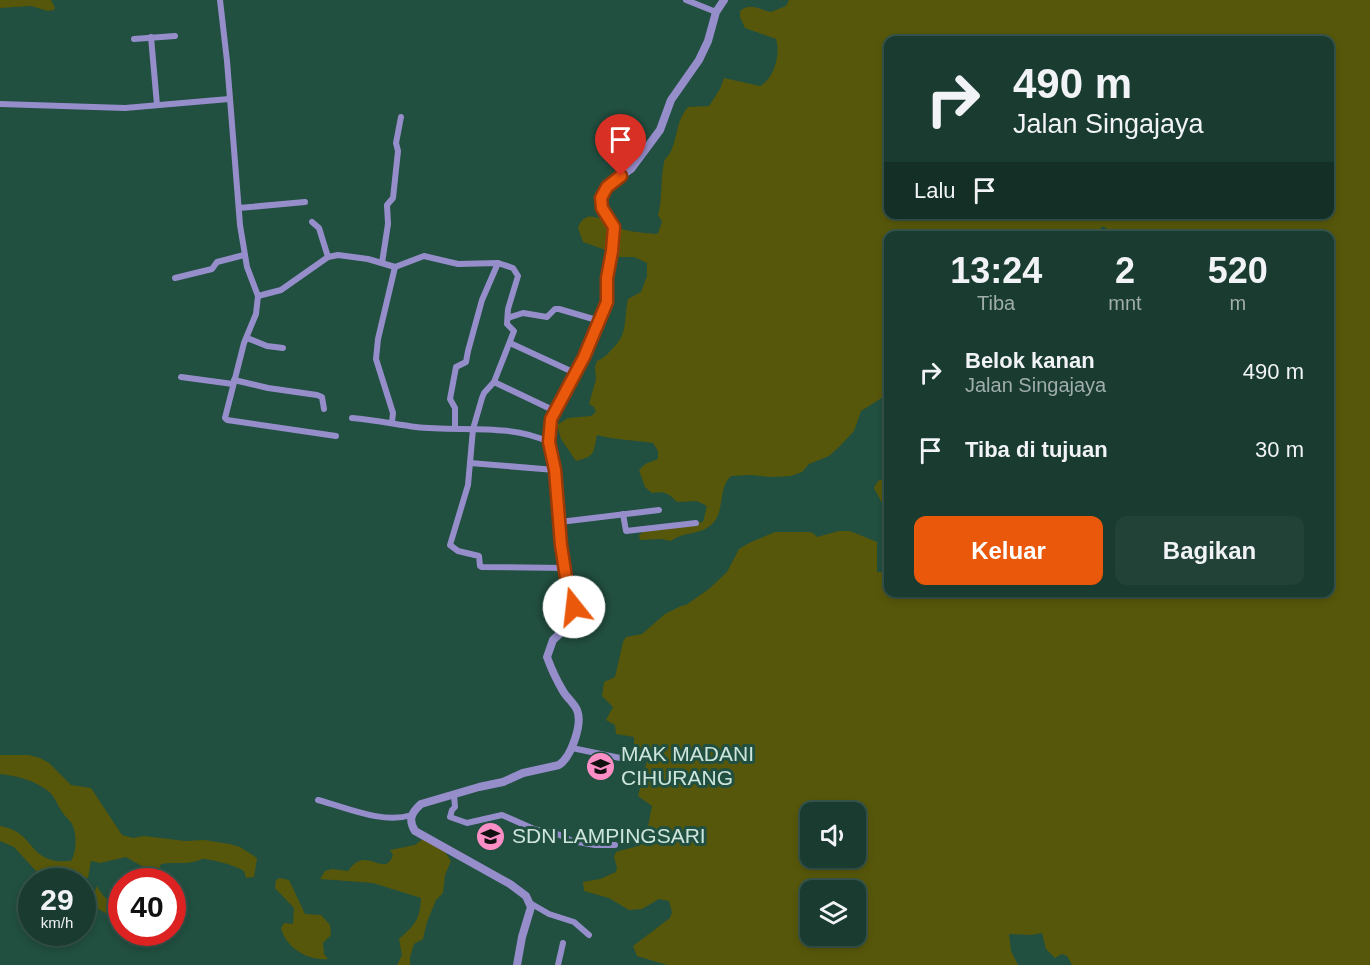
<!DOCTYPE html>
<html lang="id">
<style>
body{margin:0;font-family:Arial,sans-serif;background:#224238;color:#f1f3f6;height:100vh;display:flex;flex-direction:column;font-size:22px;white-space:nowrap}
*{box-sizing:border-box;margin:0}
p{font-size:20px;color:#9fadab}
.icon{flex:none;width:33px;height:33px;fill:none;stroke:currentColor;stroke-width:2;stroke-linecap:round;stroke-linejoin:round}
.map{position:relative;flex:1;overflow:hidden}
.panel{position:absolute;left:884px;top:231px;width:450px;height:366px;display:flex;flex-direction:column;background:#193b30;border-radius:12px;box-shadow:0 3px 9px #0003,0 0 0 2px #37554c}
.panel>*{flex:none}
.hud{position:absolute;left:884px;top:36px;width:450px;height:183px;border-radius:12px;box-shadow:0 3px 9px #0003,0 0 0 2px #37554c;background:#193b30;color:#f1f3f6;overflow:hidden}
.controls{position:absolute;left:800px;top:802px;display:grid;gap:12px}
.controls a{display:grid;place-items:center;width:66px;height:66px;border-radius:12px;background:#193b30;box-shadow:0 3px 9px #0003,0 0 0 2px #37554c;font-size:30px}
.speed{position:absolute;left:18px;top:868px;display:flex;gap:12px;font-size:30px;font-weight:700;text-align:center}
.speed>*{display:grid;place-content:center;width:78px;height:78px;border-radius:50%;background:#193b30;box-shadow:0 3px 9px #0003,0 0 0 2px #37554c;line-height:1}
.speed small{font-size:15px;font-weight:400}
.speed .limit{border:9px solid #d22;background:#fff;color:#111}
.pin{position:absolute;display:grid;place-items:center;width:51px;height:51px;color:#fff;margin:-62px -26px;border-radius:50% 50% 50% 0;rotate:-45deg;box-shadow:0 0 6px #0007}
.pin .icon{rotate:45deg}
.me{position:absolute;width:66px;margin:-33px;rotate:344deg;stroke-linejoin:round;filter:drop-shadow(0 0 4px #0008)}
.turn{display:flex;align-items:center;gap:21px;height:126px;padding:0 30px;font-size:27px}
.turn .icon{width:78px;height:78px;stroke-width:2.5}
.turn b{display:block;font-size:42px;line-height:51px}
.then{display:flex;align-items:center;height:57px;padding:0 30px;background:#0003;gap:12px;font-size:22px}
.eta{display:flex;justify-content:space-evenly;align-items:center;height:102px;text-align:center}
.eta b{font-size:36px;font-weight:600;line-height:42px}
.action{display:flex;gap:12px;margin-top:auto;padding:12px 30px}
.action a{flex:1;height:69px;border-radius:12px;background:#ea580c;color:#fff;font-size:24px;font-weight:600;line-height:69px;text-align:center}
.action a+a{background:#224238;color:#f1f3f6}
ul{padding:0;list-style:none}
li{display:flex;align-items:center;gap:18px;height:78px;padding:0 30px}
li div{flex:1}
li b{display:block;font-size:22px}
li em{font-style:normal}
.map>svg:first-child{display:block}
.green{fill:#57570b;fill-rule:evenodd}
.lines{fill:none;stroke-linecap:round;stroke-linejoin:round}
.minor{stroke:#968ecb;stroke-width:6}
.tertiary{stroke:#968ecb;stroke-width:8}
.route-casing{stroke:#983908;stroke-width:15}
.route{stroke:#ea580c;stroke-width:10}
.labels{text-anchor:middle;stroke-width:6;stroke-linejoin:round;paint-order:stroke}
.poi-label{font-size:21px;fill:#cde5dc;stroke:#214f40;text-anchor:start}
</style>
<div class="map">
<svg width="1370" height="965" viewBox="0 0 1370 965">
<rect width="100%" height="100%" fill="#214f40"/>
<!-- green -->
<g class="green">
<path d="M0,0H51L55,8L54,10L48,11L31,6L0,8Z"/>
<path d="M789,0H1370V965H1072L1067,956L1062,954L1055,958L1046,949L1042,933L1031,935L1009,934L1011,951L1018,965H667L637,956L633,946L670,918L672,912L669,901L659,899L642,909L629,910L609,898L584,891L583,882L600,879L616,872L617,867L614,857L616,852C631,847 651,847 653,828L648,826L652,806L638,796L648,757L634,748V737L616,734L615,725L606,720L613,707L602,696L604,682L615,677L623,642L626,637L642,634L665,614L681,606L686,605L709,589L727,572L739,549L749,543L775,532H808L813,533L817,537L839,531H850L877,542V572L888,573V592H1329V236H1109L1107,229L1103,226L1093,236H888V394L861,411L854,431L839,447L829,456L809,464L802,472L791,476L771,477L750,475L731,476C718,487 725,511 713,523C701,536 683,531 671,541L661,539L640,540L639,535L643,532L703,522L707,506L697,501L677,502C668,493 665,491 652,493L645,487L639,470L645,464L658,459V451L653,443C634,440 616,440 597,435C593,453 596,456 576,461L561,439L557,425L568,418L591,416L596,412L594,407L589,404L596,379L595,367L597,361C606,357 608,353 615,346C628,333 624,316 628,299L641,292L647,276V263L634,257H618L614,253L583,242L578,228C586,204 608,224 622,229C632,232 645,233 656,234L658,233L662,222L658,215C663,198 660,180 664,163C664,158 669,156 671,151C678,136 676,121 688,107L709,106L720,89L724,78L760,86C774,79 781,54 776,39L745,28L740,17V11C750,2 760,10 771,12L786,6ZM888,40H1329V214H888ZM810,813H855V858H810ZM810,891H855V936H810Z"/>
<path d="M888,477V514L874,488L878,481Z"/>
<path d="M0,755H29L40,758L49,763L71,785L91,788L122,835L133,838L144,836L185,841L204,840L230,844L240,847L257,858L254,877L246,878L244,871C237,866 212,859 202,859C187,866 177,861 161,864L156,882H146L145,868L126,857L100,863L91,861L88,878L76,877L74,882H61L47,873L36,871L14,847L0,841V826C31,831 28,854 52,860C57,862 66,861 71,861C77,851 77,834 72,824C69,819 64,816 61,810C57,804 54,795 48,791C34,780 17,776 0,774Z"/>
<path d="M423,839L445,852L451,861L445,875L443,893L436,900L427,922L423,939L414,944L410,957V965H397L402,955L399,939C415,925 420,919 421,898L373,883L320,879L325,871L332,869L348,871C367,843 384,880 393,855L390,850L415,845Z"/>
<path d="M280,878L289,880L305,914L321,915L330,925L331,935L323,943L324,954L328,959C308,961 286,948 281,928L284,923L293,924L294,908L275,888L276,880Z"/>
<path d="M97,886C103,898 109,902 121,904V922L83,900V896L92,897Z"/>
</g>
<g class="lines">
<!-- minor -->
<g class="minor">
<path d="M220,0L227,61L240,225L247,267L258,296L256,314L244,343L225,418L227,420L336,436"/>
<path d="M686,0L716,12"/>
<path d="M151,37L157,105"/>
<path d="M134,39L175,36"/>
<path d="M0,104L125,108L229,99"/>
<path d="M239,208L305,202"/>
<path d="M312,222L319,228L328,257"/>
<path d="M382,263L388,224L387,205L393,198L398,151L396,143L401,117"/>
<path d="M175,278L212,269L217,262L244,255"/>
<path d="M258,296L281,290L328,257L338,255L368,259L395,267L424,256L458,264L498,263L513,268L518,276L508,309L507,324L514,331L494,382L484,393L482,398L473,429L468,485L450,545L458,551L479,556L480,566L482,567L565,568"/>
<path d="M508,318L523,313L547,317L555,309H559L600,321"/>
<path d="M247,338L267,346L283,348"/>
<path d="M510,343L575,373"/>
<path d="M181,377L233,384"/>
<path d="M234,380L268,388L317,395L322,397L324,409"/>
<path d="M494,382L555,411"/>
<path d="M352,418C374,420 394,424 416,427C459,432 509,423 549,442"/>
<path d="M392,422L393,413L376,359L378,339L395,267"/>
<path d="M455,428V408L450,399L456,367L466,362L468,351L482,300L498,263"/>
<path d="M470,463L555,470"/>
<path d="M623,514L626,531L696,523"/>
<path d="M560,522L659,510"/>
<path d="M572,748L620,758"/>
<path d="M454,795L455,807L452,810L450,817L467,823L502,815L534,829L560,835L572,841L595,845H615"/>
<path d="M318,800C348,808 382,824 412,815"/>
<path d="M530,903L549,914L574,922L589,935"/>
<path d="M558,965L563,943"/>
</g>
<!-- tertiary -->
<path class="tertiary" d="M517,965L522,937L531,907L526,896L510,884L415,831C408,820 411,813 421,804L479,787L503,782L523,773L559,765C571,757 583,724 577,710C574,703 567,698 563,691C557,681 551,668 547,657L553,640L571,623L575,612L573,601L567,584L555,470L549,442V427L551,419L584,357L607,301V278L612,251L614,227L602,208L601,198L611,183L631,169L660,130L671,100L699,60L708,41L716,12L724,0"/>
</g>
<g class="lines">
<defs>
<path id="route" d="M574,607L567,584L561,545L555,470L549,442L551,419L584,357L607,302V278L612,251L614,227L602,208L601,198L607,187L621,176"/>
</defs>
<!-- route casing -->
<use href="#route" class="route-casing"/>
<!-- route -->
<use href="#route" class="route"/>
</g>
<!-- icons -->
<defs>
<symbol id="school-disc" viewBox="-11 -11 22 22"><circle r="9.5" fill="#fb8fc5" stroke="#214f40"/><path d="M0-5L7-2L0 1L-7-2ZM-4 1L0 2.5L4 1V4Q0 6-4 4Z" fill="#111"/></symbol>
</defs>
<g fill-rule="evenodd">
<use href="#school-disc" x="584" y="750" width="33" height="33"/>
<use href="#school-disc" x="474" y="820" width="33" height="33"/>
</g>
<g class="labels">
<!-- poi labels -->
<g class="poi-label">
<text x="621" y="761">MAK MADANI<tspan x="621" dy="24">CIHURANG</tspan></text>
<text x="512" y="843">SDN LAMPINGSARI</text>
</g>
</g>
</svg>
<div class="controls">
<a><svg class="icon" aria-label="sound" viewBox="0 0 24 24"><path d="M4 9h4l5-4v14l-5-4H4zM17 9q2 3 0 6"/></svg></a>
<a><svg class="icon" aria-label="layers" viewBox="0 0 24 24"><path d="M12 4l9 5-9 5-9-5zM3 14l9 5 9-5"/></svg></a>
</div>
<div class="speed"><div>29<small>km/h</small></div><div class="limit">40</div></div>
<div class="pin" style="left:621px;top:176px;background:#d93025"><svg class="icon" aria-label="arrive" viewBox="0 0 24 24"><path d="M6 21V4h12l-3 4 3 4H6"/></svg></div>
<svg class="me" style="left:574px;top:607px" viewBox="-20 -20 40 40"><circle r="19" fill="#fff"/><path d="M0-13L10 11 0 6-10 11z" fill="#ea580c"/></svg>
<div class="hud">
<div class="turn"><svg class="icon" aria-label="right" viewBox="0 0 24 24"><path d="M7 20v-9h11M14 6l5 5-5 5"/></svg><div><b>490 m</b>Jalan Singajaya</div></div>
<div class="then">Lalu<svg class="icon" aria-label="arrive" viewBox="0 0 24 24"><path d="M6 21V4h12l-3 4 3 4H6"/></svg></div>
</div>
<section class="panel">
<div class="eta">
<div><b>13:24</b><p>Tiba</p></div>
<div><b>2</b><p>mnt</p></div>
<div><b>520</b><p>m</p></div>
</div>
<ul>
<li><svg class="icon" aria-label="right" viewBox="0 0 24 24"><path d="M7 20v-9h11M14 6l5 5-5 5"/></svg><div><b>Belok kanan</b><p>Jalan Singajaya</p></div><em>490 m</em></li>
<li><svg class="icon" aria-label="arrive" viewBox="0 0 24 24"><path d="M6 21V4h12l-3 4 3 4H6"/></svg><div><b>Tiba di tujuan</b></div><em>30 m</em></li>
</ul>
<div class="action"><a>Keluar</a><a>Bagikan</a></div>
</section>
</div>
